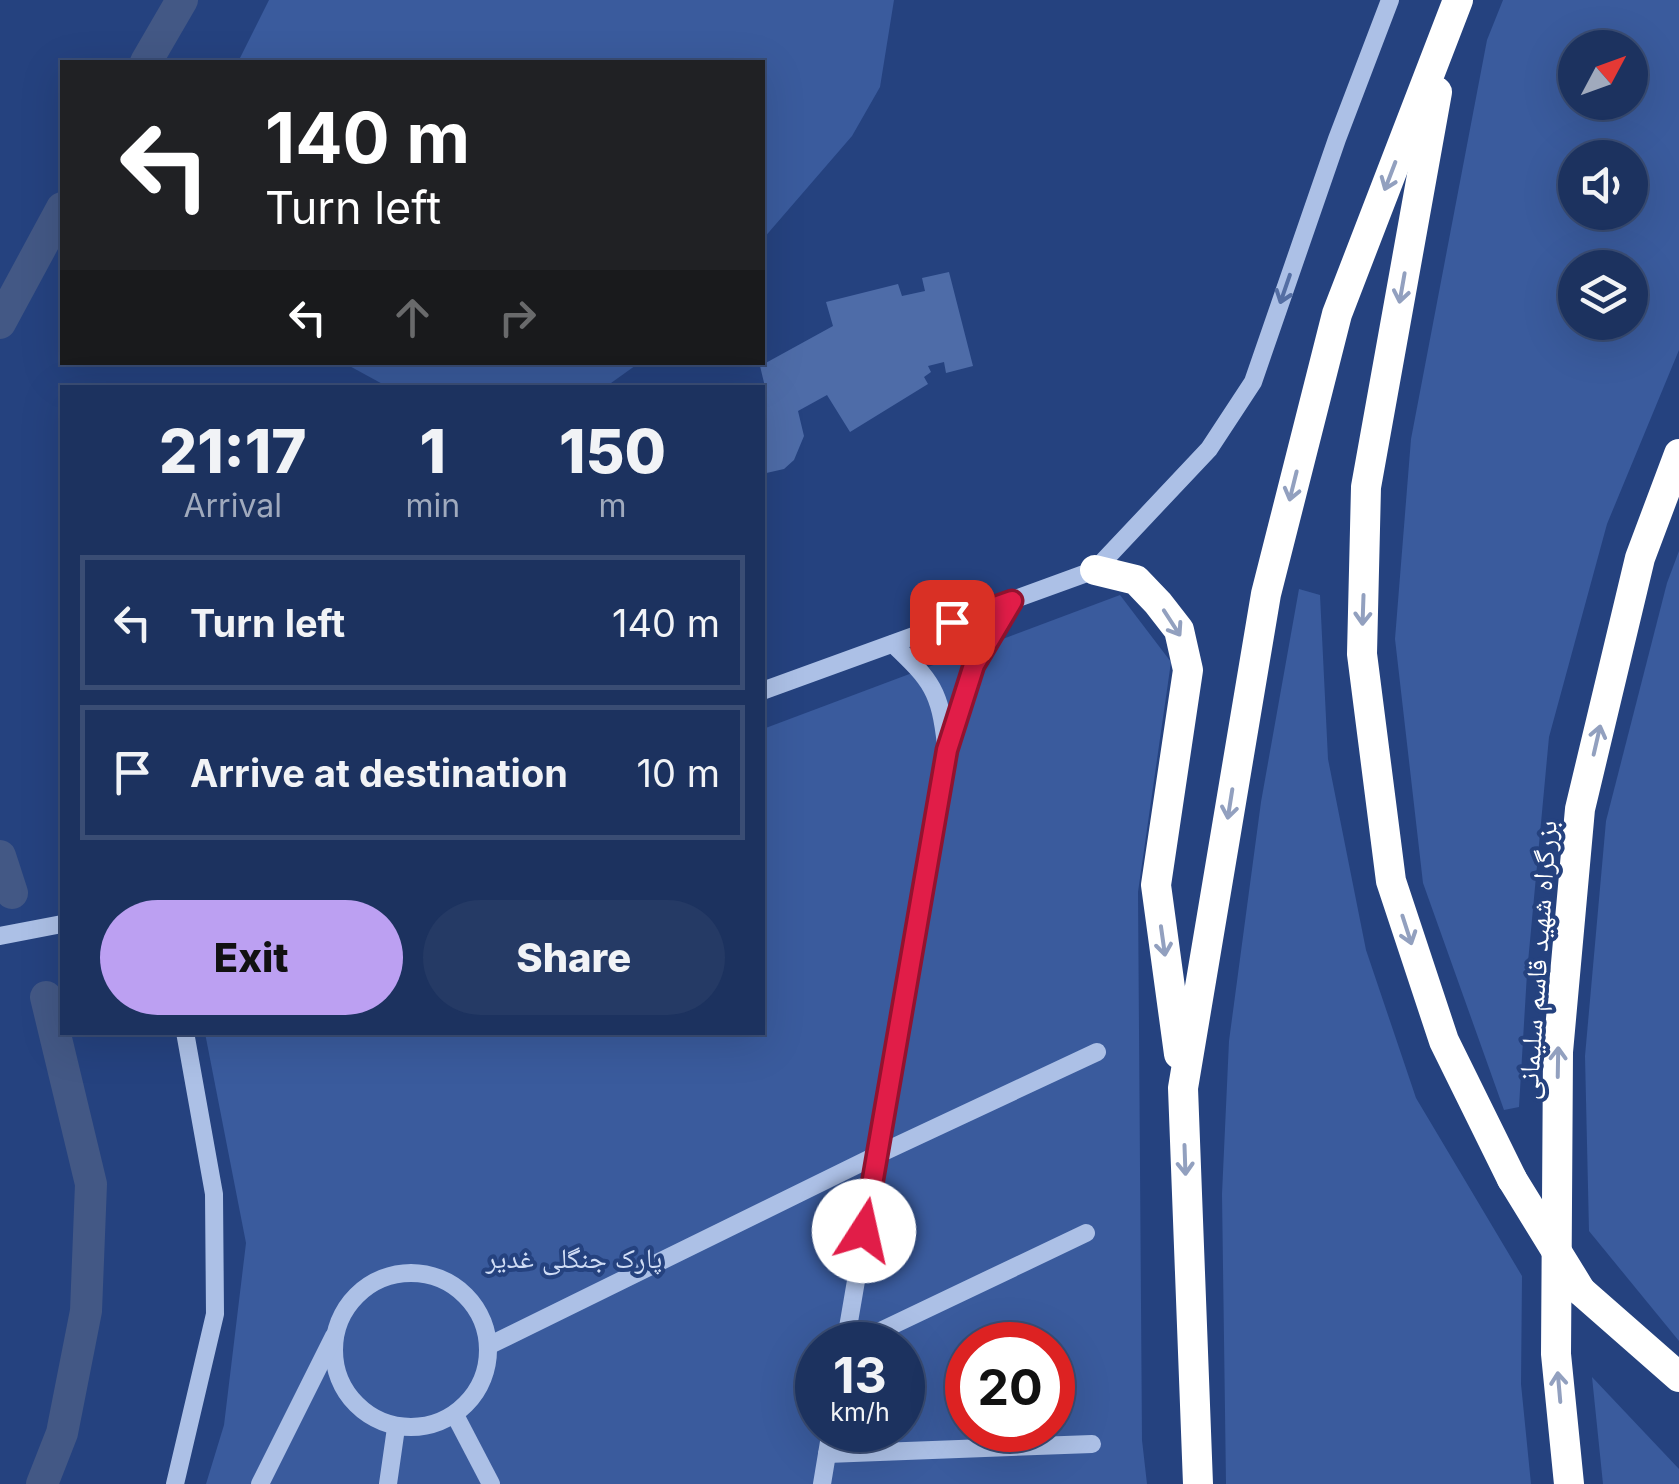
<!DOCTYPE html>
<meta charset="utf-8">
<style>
body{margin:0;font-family:Inter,"Noto Naskh Arabic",sans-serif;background:#253a65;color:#f1f3f6;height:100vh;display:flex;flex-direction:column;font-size:38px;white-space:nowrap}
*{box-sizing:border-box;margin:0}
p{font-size:32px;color:#a0aabd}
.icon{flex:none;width:55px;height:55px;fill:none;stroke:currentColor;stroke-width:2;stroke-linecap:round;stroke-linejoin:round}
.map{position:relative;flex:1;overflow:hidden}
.details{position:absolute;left:60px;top:385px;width:705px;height:650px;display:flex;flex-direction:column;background:#1c325f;border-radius:0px;box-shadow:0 10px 40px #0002,0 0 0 2px #3a4d74}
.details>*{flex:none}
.banner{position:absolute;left:60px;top:60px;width:705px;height:305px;border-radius:0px;box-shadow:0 10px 40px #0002,0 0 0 2px #3a4d74;background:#202124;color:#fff;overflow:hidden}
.needle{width:65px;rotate:49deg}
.fabs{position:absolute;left:1558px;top:30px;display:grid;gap:20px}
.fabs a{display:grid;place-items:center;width:90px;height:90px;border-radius:50%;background:#1c325f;box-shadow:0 10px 40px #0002,0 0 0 2px #3a4d74;font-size:50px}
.speed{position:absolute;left:795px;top:1322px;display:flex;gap:20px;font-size:50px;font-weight:700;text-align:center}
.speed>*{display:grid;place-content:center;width:130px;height:130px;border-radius:50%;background:#1c325f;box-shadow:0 10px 40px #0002,0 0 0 2px #3a4d74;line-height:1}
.speed small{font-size:25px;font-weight:400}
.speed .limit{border:15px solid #d22;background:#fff;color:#111}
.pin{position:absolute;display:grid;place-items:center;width:85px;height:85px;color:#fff;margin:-42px;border-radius:20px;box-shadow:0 5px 15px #0006}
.me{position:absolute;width:110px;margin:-55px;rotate:10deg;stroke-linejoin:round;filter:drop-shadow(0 0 8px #0008)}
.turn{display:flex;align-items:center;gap:35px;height:210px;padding:0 40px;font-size:45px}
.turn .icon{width:130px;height:130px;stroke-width:2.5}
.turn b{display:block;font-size:70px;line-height:85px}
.lanes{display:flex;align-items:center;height:95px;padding:0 40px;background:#0003;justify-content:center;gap:50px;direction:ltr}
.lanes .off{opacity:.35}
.eta{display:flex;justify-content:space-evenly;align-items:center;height:170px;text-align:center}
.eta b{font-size:60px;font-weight:800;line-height:70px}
.primary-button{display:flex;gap:20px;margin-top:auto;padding:20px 40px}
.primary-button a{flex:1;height:115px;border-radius:60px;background:#bca0f2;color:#111;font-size:40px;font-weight:800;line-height:115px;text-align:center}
.primary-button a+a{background:#253a65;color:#f1f3f6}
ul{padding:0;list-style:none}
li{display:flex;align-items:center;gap:30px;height:135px;margin:0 20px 15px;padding:0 20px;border:5px solid #3a4d74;border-radius:0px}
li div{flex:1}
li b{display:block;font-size:38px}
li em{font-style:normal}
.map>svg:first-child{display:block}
.green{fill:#3a5b9d;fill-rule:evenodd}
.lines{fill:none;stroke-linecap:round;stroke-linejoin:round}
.canal{stroke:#435885;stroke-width:32}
.building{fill:#4e6ca8}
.minor{stroke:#acc0e6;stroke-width:18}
.highway{stroke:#fff;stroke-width:30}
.highway-bridge{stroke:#fff;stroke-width:30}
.oneway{stroke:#92a0bf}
.oneway2{stroke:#546ea3}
.route-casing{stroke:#92132f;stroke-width:25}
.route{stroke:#e11d48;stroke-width:18}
.labels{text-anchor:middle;stroke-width:8;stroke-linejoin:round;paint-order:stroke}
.street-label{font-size:28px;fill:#fff;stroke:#25427f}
.park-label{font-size:28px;fill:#cfdcf5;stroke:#25427f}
</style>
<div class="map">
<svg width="1679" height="1484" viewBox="0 0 1679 1484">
<rect width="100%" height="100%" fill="#25427f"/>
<!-- green -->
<g class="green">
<path d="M269,0H894L880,87L852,136L763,239L762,62H238Z"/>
<path d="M1503,0H1679V350L1607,524L1549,737L1527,973L1519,1107L1504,1110L1423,883L1395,639L1411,439L1487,40ZM1575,48H1630V102H1575ZM1575,158H1630V212H1575ZM1575,268H1630V322H1575Z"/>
<path d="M344,363H639L604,388L388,387Z"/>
<path d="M1679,551V1341L1589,1231L1585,1056L1606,821L1667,583Z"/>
<path d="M1299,589L1320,595L1328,759L1366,950L1416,1098L1522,1276L1521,1384L1531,1484H1226L1222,1194L1229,1041L1261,802Z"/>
<path d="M1120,595L1171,662L1138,892L1142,1440L1147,1484H206L224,1425L246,1243L205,1033L762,1032L763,729ZM818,1345H902V1430H818ZM968,1345H1052V1430H968Z"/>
<path d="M1592,1377L1679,1469V1484H1603Z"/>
</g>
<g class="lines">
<!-- canal -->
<g class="canal">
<path d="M146,62L182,0"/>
<path d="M0,323L62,208"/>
<path d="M0,856L12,893"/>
<path d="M42,1484L62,1433L86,1311L91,1184L46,997"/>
</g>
</g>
<!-- building -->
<path class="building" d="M949,272L973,366L946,373L944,362L928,366L931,372L924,377L928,384L850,432L827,395L798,411L804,436L794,460L784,469L762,474V391H766L760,366L833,326L826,302L898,284L902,296L925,291L922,278Z"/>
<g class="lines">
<!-- minor -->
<g class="minor">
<path d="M893,644C932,681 940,691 946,745"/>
<path d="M762,691L1095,570L1209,449L1253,382L1337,139L1390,0"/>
<path d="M0,936L62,924"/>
<circle cx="411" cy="1350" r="77"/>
<path d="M490,1345L877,1155L1097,1052"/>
<path d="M845,1345L947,750L974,665L1012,601"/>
<path d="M851,1345L1086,1233"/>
<path d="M455,1415L491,1484"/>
<path d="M827,1454L1092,1444"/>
<path d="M175,1484L215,1314L214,1194L185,1032"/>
<path d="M260,1484L334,1336"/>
<path d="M388,1484L396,1428"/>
<path d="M822,1484L831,1430"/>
</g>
<!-- highway -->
<g class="highway">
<path d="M1437,92L1366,487L1362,654L1391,881L1444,1041L1512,1179"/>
<path d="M1095,570L1136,580L1158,603L1179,630L1188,670L1156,885L1179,1054"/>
<path d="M1581,1291L1679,1377"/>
<path d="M1198,1484L1183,1088L1266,594L1337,314L1458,0"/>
<path d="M1569,1484L1556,1354L1558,1052L1580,809L1640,558L1679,454"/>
</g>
<!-- highway-bridge -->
<path class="highway-bridge" d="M1512,1179L1581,1291"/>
</g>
<!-- one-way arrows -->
<defs><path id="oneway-shaft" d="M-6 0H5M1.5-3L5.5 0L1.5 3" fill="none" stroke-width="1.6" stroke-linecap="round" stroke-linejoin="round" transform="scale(2.5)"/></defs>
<g class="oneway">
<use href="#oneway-shaft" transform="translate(1390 176) rotate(111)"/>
<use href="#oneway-shaft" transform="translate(1402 288) rotate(100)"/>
<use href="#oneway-shaft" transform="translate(1293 486) rotate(104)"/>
<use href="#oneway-shaft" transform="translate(1363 610) rotate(92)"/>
<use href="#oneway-shaft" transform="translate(1172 623) rotate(57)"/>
<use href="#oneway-shaft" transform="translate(1597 740) rotate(-77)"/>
<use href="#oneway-shaft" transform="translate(1230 804) rotate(99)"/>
<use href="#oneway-shaft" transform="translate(1407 930) rotate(72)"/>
<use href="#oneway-shaft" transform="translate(1163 941) rotate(82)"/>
<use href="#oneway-shaft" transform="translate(1558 1062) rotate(-89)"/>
<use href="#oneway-shaft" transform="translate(1185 1160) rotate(88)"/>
<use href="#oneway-shaft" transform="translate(1559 1387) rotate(-95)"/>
</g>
<use class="oneway2" href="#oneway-shaft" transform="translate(1285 289) rotate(109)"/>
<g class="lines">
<defs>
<path id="route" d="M864,1231L947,750L974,665L1012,601L952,622"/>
</defs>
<!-- route casing -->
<use href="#route" class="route-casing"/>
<!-- route -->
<use href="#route" class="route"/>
</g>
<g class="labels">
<!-- street labels -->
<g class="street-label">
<text transform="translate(1537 960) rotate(-86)" y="10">بزرگراه شهید قاسم سلیمانی</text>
</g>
<!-- park labels -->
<g class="park-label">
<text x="574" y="1268">پارک جنگلی غدیر</text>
</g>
</g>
</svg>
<div class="fabs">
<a><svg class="needle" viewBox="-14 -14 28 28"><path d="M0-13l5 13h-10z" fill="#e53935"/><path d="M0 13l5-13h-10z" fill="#a0aabd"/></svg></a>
<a><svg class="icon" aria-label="sound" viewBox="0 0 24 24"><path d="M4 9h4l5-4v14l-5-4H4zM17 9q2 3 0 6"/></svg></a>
<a><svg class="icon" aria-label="layers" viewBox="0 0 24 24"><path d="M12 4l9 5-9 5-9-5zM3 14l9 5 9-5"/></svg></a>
</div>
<div class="speed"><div>13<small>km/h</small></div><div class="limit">20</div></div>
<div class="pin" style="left:952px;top:622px;background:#d93025"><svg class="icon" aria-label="arrive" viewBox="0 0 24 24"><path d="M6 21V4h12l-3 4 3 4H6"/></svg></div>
<svg class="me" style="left:864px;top:1231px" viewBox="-20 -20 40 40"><circle r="19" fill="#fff"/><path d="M0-13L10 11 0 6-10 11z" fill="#e11d48"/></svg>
<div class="banner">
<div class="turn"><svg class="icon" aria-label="left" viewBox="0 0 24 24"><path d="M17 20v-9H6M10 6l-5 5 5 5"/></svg><div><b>140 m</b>Turn left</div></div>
<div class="lanes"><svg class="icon" aria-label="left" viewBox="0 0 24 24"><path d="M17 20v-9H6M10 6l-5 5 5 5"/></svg><svg class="icon off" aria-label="ahead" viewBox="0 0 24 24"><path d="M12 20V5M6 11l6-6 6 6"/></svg><svg class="icon off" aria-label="right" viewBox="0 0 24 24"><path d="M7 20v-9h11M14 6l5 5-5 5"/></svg></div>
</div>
<section class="details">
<div class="eta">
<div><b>21:17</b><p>Arrival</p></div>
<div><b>1</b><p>min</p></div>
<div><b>150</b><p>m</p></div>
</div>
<ul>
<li><svg class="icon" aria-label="left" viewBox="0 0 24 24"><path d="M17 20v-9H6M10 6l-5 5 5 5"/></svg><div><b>Turn left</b></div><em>140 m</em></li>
<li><svg class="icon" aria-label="arrive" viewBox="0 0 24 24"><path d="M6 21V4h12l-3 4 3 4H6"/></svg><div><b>Arrive at destination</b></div><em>10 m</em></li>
</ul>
<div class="primary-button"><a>Exit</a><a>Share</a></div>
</section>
</div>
